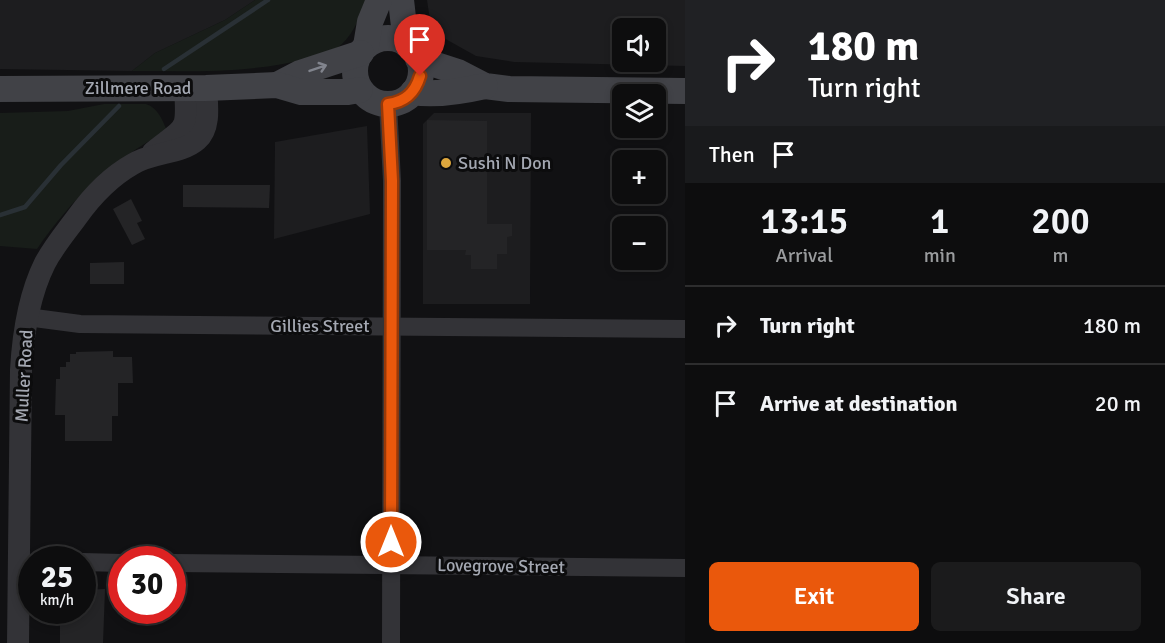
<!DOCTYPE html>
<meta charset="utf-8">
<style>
body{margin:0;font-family:Signika,sans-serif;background:#1b1b1c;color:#f1f3f6;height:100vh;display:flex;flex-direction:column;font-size:22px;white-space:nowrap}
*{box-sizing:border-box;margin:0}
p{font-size:20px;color:#9a9c9e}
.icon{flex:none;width:33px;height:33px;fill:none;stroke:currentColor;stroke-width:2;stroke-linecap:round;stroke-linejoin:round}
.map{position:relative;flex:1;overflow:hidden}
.panel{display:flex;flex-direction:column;background:#0d0d0e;width:480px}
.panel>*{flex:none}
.banner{background:#202124;color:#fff;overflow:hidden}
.tools{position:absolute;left:612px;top:18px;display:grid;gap:12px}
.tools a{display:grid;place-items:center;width:54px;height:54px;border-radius:9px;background:#0d0d0e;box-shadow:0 3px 9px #0003,0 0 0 2px #2d2d2e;font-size:30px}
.speed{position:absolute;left:18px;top:546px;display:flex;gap:12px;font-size:30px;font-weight:700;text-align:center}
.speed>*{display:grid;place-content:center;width:78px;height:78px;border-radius:50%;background:#0d0d0e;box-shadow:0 3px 9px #0003,0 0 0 2px #2d2d2e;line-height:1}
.speed small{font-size:15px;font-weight:400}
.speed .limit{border:9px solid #d22;background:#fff;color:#111}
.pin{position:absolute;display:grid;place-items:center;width:51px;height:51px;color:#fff;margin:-62px -26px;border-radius:50% 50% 50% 0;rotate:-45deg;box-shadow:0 0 6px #0007}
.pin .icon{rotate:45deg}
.me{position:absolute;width:66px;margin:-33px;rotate:0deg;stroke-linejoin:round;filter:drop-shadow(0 0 4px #0008)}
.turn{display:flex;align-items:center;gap:21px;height:126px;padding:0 24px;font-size:27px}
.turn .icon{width:78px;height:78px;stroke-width:2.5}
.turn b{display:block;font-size:42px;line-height:51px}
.then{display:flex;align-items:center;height:57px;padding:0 24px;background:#0003;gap:12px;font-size:22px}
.eta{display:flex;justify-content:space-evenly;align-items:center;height:102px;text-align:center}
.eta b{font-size:36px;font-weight:600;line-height:42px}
.action{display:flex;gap:12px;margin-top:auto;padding:12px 24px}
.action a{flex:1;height:69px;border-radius:9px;background:#ea580c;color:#fff;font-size:24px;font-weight:600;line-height:69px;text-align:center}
.action a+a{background:#1b1b1c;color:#f1f3f6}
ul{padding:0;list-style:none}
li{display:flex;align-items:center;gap:18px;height:78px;padding:0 24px;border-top:2px solid #2d2d2e}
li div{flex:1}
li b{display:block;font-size:22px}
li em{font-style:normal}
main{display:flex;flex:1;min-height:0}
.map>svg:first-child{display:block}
.built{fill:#1d1d1f;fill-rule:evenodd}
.green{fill:#181d19}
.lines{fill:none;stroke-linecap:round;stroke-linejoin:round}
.stream{stroke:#293035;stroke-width:4.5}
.building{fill:#242426}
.minor{stroke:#333337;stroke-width:18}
.tertiary{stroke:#333337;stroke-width:22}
.secondary{stroke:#414247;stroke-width:26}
.oneway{stroke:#81848d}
.route-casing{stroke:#983908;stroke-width:15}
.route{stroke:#ea580c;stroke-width:10}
.poi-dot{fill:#dea73d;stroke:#0c0c0d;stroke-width:2}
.labels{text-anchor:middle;stroke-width:6;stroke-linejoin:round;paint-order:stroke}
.street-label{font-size:18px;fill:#a4a8b2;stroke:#0c0c0d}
.poi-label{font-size:18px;fill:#a4a8b2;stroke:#0c0c0d;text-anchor:start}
</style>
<main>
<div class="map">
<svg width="685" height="643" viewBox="0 0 685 643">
<rect width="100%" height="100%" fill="#111113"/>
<!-- built -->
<g class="built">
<path d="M0,0H255L225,20L155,53L132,71L0,69Z"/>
<path d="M427,0H685V66L514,62L476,56L442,37L430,20ZM622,28H656V62H622Z"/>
<path d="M434,113H531L530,304H423V124Z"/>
<path d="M367,126L370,214L274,239L275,142Z"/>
</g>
<!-- green -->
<g class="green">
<path d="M255,0H367C361,14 354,33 342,44C333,52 320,55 309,58C251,74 191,71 132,71L155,53L225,20Z"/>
<path d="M104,104H146C158,108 162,119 167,131C112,160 72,198 37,249L0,246V113L68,111Z"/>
</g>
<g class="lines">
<!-- stream -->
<g class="stream">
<path d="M164,69L268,0"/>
<path d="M0,215L25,207L61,165L119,106"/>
</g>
</g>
<!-- building -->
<g class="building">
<path d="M427,120L487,121V224H512V236L507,237V254H497V269H471V255H465L466,250H427Z"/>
<path d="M183,185H270L269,208L183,207Z"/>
<path d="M131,199L142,221L137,223L145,239L132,245L113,209Z"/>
<path d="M124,262V284H90V263Z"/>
<path d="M113,351V357H132L133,383H118V416H112V441H65V415H55L56,379H60V367H66V362H70V354H76V352Z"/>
<path d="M105,589L103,643H60V613L82,612V590Z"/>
</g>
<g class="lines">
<!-- minor -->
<g class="minor">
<path d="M388,104L392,181L391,643"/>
<path d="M27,317L80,324L685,329"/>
<path d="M82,562L122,563"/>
<path d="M172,563L685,568"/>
</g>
<!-- tertiary -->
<g class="tertiary">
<path d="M153,152C187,125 188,132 185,88"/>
<path d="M18,643L21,370C23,334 29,295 45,263C54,246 66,232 77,217C92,196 110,177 133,164C152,152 181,154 197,140C211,128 207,104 206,88"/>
</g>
<!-- secondary -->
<g class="secondary">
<path d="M401,0L406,44"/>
<circle cx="388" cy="71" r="33"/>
<path d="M366,46L370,22L379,0"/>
<path d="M418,59L458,72L485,86L509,89L685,91"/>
<path d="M277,85L300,73L361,53"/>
<path d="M0,89L206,88L277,85L301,92H348L360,90"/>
<path d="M413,92C436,96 463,91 485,86"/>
</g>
</g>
<!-- one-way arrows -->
<defs><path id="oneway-shaft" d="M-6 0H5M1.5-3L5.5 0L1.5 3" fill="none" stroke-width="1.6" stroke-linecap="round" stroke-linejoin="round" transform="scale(1.5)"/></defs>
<use class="oneway" href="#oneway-shaft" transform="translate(318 68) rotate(-19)"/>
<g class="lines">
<defs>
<path id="route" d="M391,542L392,181L388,104C405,102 415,93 420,76"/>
</defs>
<!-- route casing -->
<use href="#route" class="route-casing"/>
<!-- route -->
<use href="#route" class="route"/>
</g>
<!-- markers -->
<circle class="poi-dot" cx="446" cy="163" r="6"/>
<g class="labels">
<!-- street labels -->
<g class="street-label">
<text x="138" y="94">Zillmere Road</text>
<text x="320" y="332">Gillies Street</text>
<text transform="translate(24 376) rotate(-87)" y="6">Muller Road</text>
<text transform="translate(501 566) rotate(1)" y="6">Lovegrove Street</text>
</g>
<!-- poi labels -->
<g class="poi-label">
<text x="458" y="169">Sushi N Don</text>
</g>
</g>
</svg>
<div class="tools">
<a><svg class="icon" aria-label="sound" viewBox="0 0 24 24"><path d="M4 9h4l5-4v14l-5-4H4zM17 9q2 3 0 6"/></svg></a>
<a><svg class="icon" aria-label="layers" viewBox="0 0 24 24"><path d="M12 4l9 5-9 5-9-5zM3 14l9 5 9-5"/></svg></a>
<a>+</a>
<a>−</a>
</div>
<div class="speed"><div>25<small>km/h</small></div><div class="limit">30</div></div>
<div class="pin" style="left:420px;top:76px;background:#d93025"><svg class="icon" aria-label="arrive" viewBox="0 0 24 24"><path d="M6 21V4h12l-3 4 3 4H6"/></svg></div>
<svg class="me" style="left:391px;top:542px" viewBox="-20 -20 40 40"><circle r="17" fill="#ea580c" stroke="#fff" stroke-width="3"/><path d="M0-11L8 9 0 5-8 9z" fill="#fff"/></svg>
</div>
<section class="panel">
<div class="banner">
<div class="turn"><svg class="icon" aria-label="right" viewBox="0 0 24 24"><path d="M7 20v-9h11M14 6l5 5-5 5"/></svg><div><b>180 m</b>Turn right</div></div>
<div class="then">Then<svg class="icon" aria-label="arrive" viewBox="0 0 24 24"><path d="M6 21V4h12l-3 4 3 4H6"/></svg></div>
</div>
<div class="eta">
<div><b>13:15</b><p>Arrival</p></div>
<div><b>1</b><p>min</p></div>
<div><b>200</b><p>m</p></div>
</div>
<ul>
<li><svg class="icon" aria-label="right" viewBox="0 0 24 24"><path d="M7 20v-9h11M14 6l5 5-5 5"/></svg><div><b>Turn right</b></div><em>180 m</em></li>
<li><svg class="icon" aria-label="arrive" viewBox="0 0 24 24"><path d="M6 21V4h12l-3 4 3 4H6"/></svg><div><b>Arrive at destination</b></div><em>20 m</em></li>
</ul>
<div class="action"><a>Exit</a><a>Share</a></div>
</section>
</main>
